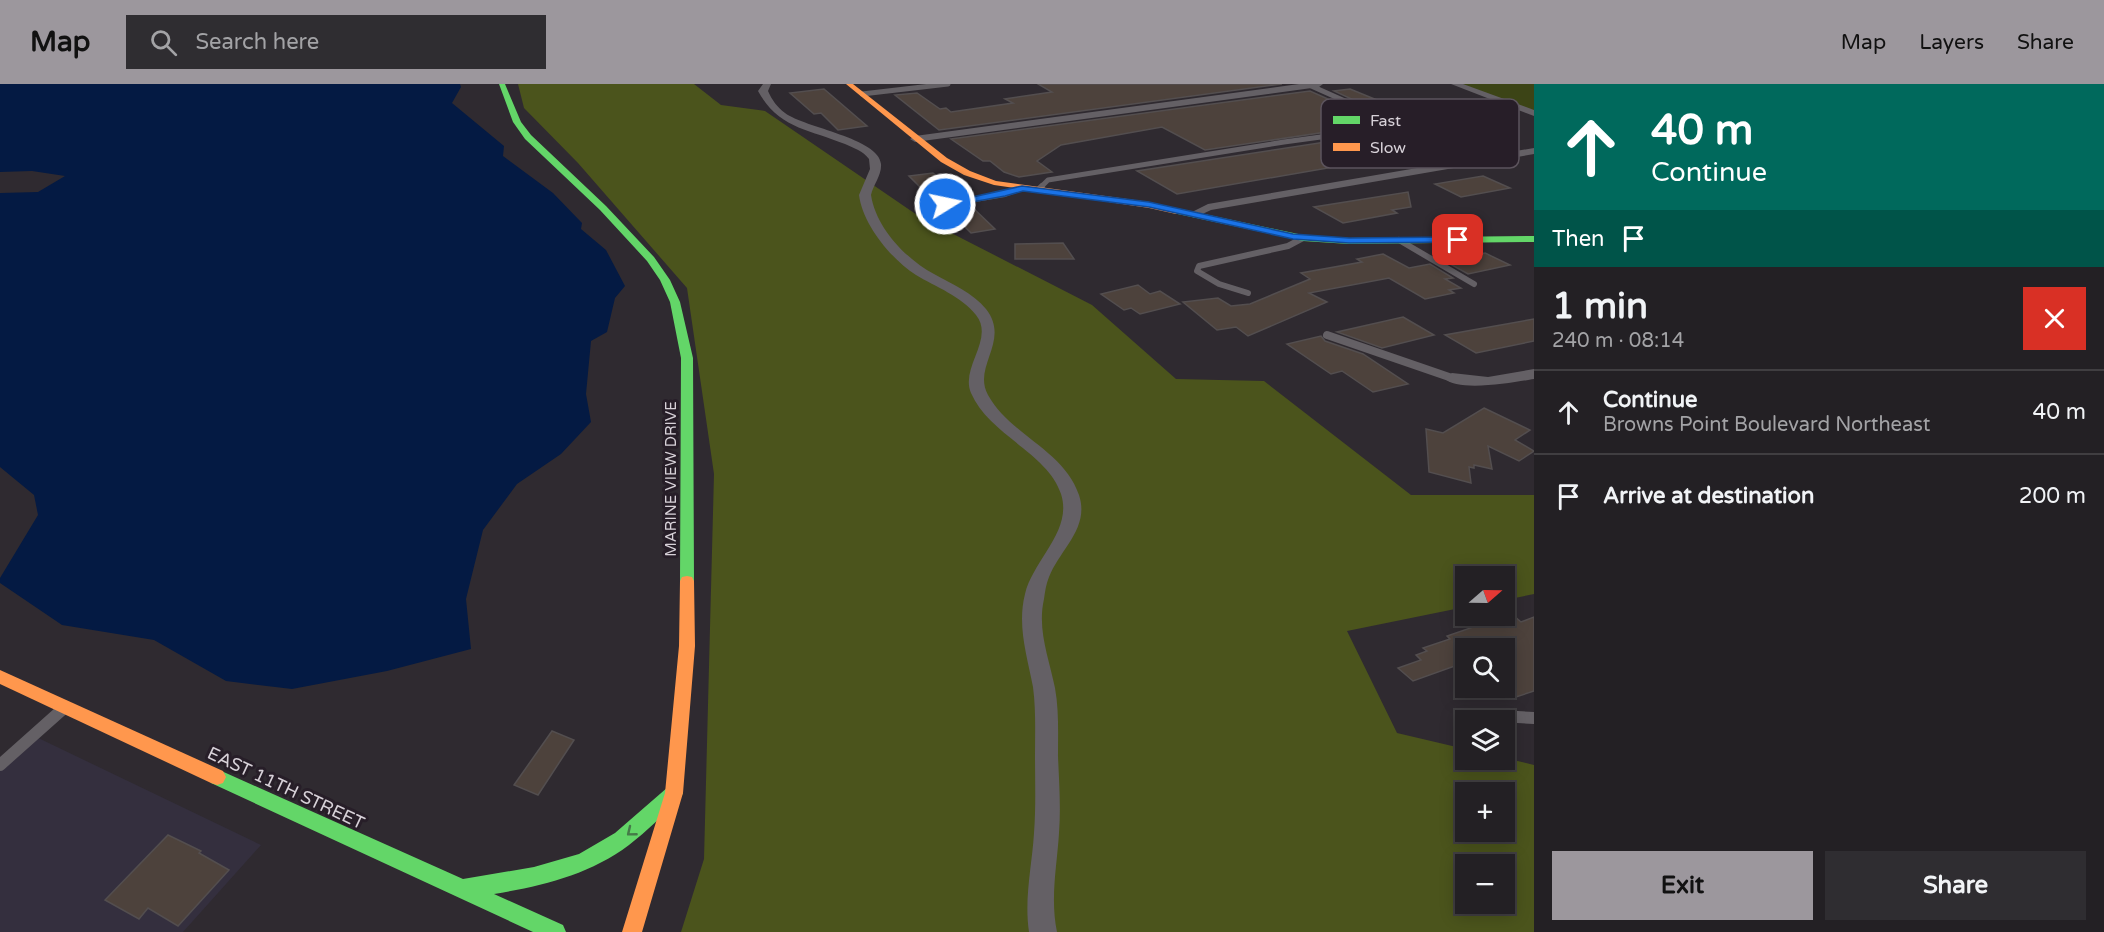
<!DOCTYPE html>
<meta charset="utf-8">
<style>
body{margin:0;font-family:"Varela Round",sans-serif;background:#2f2d31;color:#f1f3f6;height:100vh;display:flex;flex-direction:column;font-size:22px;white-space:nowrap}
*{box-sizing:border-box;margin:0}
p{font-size:20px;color:#a3a3a6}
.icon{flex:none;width:33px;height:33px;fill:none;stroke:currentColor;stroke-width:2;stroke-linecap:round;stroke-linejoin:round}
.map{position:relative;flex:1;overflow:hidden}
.sheet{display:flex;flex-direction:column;background:#232024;width:570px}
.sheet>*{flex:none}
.hud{background:#00695c;color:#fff;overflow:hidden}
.needle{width:39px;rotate:70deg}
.fabs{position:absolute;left:1455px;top:482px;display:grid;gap:12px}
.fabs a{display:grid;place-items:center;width:60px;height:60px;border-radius:0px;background:#232024;box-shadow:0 3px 15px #0003,0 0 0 2px #403e41;font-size:30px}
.pin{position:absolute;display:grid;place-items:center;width:51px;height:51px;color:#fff;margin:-26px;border-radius:12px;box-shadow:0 3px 9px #0006}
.me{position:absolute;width:66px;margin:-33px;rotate:80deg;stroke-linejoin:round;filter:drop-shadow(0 0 4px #0008)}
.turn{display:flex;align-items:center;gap:21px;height:126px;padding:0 18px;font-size:27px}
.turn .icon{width:78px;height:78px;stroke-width:2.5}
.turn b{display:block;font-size:42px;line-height:51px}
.then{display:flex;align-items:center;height:57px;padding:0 18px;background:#0003;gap:12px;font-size:22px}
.round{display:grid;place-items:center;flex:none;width:63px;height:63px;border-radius:0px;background:#2f2d31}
.overview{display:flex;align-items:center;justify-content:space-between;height:102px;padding:0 18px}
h1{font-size:36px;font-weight:700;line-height:45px}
.primary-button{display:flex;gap:12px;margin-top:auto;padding:12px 18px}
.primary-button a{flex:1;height:69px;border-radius:0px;background:#9c979d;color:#111;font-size:24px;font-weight:700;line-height:69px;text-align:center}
.primary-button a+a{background:#2f2d31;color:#f1f3f6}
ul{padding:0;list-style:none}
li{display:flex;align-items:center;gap:18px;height:84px;padding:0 18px;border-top:2px solid #403e41}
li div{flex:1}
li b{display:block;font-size:22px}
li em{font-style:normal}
header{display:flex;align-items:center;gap:36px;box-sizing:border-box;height:84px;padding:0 30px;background:#9c979d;color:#111}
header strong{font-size:28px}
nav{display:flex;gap:33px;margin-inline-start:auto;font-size:21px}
.search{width:420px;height:54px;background:#2f2d31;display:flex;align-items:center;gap:15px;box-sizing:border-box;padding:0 21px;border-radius:0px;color:#a3a3a6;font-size:22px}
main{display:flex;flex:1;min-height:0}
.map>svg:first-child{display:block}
.industrial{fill:#342f3e}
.green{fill:#3c4416}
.forest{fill:#4b541c;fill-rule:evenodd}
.water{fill:#041a43}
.building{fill:#4d423c;stroke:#534e4f;stroke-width:1.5}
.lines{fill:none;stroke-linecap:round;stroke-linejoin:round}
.lane-far3{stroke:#646065;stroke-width:5}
.lane-far2{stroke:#646065;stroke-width:6}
.lane-far1{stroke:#646065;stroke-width:8}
.lane{stroke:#646065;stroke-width:12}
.street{fill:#646065;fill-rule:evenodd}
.fast{fill:#63d668;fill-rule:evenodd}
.slow{fill:#ff974d;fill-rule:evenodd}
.oneway{stroke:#457a48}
.route{fill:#1a73e8;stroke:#114b97;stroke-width:1.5}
.labels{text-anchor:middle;stroke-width:6;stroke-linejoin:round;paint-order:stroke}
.street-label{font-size:15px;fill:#d7d1d8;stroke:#271e28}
.near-street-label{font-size:18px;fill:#d7d1d8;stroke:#271e28}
.key{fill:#271e28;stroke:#5c545d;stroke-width:1.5}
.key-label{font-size:16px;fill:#d7d1d8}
</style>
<header>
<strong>Map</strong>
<div class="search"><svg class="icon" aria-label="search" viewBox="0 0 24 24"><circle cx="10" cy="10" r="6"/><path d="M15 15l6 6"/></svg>Search here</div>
<nav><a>Map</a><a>Layers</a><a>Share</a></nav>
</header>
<main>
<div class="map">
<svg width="1534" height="848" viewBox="0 0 1534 848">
<rect width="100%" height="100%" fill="#2f2a30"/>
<!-- industrial -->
<path class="industrial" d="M30,650L261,761L183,848H0V677Z"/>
<!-- green -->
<path class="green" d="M1455,0H1534V29Z"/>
<!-- forest -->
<path class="forest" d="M518,0H694L721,21L765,27L920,133L1092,221L1176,295L1264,297L1411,411H1534V510L1505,516L1504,492H1466L1465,523L1347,547L1397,649L1465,665L1466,675L1505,674L1534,681V848H681L704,775L714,390L687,204L578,79L524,24ZM1466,708H1504V747H1466ZM1466,780H1504V819H1466Z"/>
<!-- water -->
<path class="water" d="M0,0H460L461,3L452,19L504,62L503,72L553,109L582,139L581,145L606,166L625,202L615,214L607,248L591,257L586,310L591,338L561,370L517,400L483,446L466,515L471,565L387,587L292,605L226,597L154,556L62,541L0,499V494L38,431L34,411L0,383V109L38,108L65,92L32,87L0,88Z"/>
<!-- building -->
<g class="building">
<path d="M1038,0H1282L939,46L895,11L917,9L940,25L946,24L951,28L1013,19L1005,15L1052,8Z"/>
<path d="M824,5L867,42L838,46L821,29L814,30L790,9Z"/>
<path d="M1350,5L1421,34L1205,66L1162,43L1061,61L1037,77L1052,88L1019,93L1004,88L990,77H983L951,55L1310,7L1355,27L1354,33L1359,36L1369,29V23L1334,7Z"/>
<path d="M1450,39L1494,56L1367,76L1368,77L1177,110L1137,87Z"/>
<path d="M933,89L947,100L960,112L944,115L940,118L937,115H932L909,92Z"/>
<path d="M1483,92L1510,104L1461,113L1435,100Z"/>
<path d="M1408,108L1411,123L1392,126L1397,129L1343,139L1314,123Z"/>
<path d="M970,121L995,145L971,149L947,125Z"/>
<path d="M1063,159L1074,175H1015V160Z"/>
<path d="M1485,169L1510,181L1468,190L1445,177Z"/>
<path d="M1383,170L1409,184L1430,180L1453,194L1445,195L1461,204L1449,206L1454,209L1425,215L1389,194L1309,209L1327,218L1248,252L1236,243L1217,246L1183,218L1218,214L1231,222L1250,220L1310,195L1301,189L1362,178L1357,175Z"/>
<path d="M1138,201L1150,210L1160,207L1180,220L1140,230L1131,224L1124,226L1101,210Z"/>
<path d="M1403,233L1434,251L1382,264L1337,248Z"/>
<path d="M1534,235V257L1476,269L1445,251Z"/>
<path d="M1321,252L1325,257L1363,270L1408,300L1373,308L1342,287L1331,290L1287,260Z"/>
<path d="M1484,324L1530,346L1515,356L1534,367L1519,377L1488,362L1492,385L1474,381V384L1469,383L1471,399L1429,388L1426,345L1443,349Z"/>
<path d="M1508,531L1514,532L1521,538L1534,533V607L1516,613L1504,603V563L1466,564V578L1413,597L1398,584L1421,576L1416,571L1427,567L1423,564L1450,555L1447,552Z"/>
<path d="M552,647L574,656L538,711L514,701Z"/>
<path d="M168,751L201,767L199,769L229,786L178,842L148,824L139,835L105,816Z"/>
</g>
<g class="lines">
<!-- lane-far3 -->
<g class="lane-far3">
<path d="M1309,1L1365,26L1358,31"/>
<path d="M862,10L948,0"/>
<path d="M1040,104L1048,96L1284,58L1438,37L1507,19"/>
</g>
<!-- lane-far2 -->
<g class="lane-far2">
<path d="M1038,106L1042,102"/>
<path d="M945,120L1005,110L1022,104"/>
<path d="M1399,156L1474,200"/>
<path d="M1248,209L1219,200L1197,187L1199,182L1288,162L1303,154"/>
</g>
<!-- lane-far1 -->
<path class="lane-far1" d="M1327,251L1452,294"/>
<!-- lane -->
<g class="lane">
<path d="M1501,632L1534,634"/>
<path d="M0,681L64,624"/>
</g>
<!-- street -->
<g class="street">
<path d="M763,0H771L768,7C772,16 777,23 785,29C805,44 879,54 881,80C882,91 873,101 871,111C876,144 906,175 934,190C952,200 973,209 986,225C1011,257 972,282 988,311C1010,351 1064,366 1079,411C1090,444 1060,465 1049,493C1046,500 1045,508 1044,515C1037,546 1049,574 1055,604C1059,626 1058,649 1058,672C1059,697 1061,723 1059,749C1057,782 1050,814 1057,848H1029C1024,814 1032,782 1034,749C1036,723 1035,697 1035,671C1035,649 1036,626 1033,603C1027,571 1017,542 1025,510C1033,476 1073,447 1061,410C1048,369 989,351 971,309C960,283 995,255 976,231C961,212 936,203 916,191C891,175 863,141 859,111L870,85L869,75C863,67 854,64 845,60C809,45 779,45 758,7Z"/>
<path d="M1299,0H1323L1319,3L915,58L910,55L915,52Z"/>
<path d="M1451,0H1463L1534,26V32Z"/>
<path d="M1534,64V70L1211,126L1194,134L1188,130L1208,120Z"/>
<path d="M1534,285V295C1515,298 1458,309 1444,294L1452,289L1488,293Z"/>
</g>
<!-- fast -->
<g class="fast">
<path d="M499,0H505L521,38L531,51L606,122L654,173L670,196L680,218L693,274L694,497L692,501H682L680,497L681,274L670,218L660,196L647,177L600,126L525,55L513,38Z"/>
<path d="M1176,124L1303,151L1349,154L1534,152V158L1349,160L1303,157L1173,129L1172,127Z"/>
<path d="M217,685L463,795L534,783L579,770L615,749L668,703L674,701L680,703L683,709L680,715C663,731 647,747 629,761C589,791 542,802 494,810L563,841L566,848H533L211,699L208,693L211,687Z"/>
</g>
<!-- slow -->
<g class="slow">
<path d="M846,0H853L947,74L970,87L996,97L1149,118L1180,127L1176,130L1149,124L994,101L964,91L941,78Z"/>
<path d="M687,492L692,493L694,497L695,562L683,709L642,848H622L665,709L679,562L680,497L682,493Z"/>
<path d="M0,586L223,687L226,693L223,699L217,701L211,699L0,600Z"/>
</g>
</g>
<!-- one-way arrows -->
<defs><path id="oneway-chevron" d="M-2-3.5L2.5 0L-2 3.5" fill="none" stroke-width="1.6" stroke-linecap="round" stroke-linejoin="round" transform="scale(1.5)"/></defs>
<use class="oneway" href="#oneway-chevron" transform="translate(631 748) rotate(141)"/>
<!-- route -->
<path class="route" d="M1022,102L1149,118L1293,150L1349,154L1458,153L1463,156L1458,158L1349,159L1293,155L1149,123L1023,107L1005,112L945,123L941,120Z"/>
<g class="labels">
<!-- street labels -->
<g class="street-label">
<text transform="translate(671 395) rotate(-90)" y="5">MARINE VIEW DRIVE</text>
</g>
<!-- near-street labels -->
<g class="near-street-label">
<text transform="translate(286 704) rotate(25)" y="6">EAST 11TH STREET</text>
</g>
</g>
<!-- legend -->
<rect x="1321" y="15" width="198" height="69" rx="9" class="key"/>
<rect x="1333" y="32" width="27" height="8" fill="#63d668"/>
<rect x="1333" y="59" width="27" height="8" fill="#ff974d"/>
<g class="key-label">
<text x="1370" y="42">Fast</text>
<text x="1370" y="69">Slow</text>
</g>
</svg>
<div class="fabs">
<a><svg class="needle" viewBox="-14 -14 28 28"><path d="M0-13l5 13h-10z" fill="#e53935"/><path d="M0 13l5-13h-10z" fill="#a3a3a6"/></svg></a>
<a><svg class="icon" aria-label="search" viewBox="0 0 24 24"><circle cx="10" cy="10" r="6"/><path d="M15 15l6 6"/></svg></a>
<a><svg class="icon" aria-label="layers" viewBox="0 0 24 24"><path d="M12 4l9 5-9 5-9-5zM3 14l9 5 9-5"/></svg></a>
<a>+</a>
<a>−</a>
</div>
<div class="pin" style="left:1458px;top:156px;background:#d93025"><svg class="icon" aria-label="arrive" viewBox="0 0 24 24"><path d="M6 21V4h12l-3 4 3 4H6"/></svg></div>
<svg class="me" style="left:945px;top:120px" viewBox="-20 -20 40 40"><circle r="17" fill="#1a73e8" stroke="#fff" stroke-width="3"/><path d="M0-11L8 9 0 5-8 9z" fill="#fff"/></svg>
</div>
<section class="sheet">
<div class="hud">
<div class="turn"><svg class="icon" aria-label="ahead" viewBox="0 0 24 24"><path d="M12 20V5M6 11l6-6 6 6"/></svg><div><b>40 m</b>Continue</div></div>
<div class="then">Then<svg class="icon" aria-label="arrive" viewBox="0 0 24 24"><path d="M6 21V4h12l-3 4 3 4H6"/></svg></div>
</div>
<div class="overview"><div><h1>1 min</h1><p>240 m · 08:14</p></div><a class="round" style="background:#d93025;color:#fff"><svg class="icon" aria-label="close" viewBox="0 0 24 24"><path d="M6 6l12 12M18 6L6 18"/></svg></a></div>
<ul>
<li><svg class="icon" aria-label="ahead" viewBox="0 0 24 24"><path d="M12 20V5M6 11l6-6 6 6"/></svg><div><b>Continue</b><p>Browns Point Boulevard Northeast</p></div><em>40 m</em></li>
<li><svg class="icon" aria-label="arrive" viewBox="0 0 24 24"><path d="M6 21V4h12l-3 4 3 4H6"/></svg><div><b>Arrive at destination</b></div><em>200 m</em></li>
</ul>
<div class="primary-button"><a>Exit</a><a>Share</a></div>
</section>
</main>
